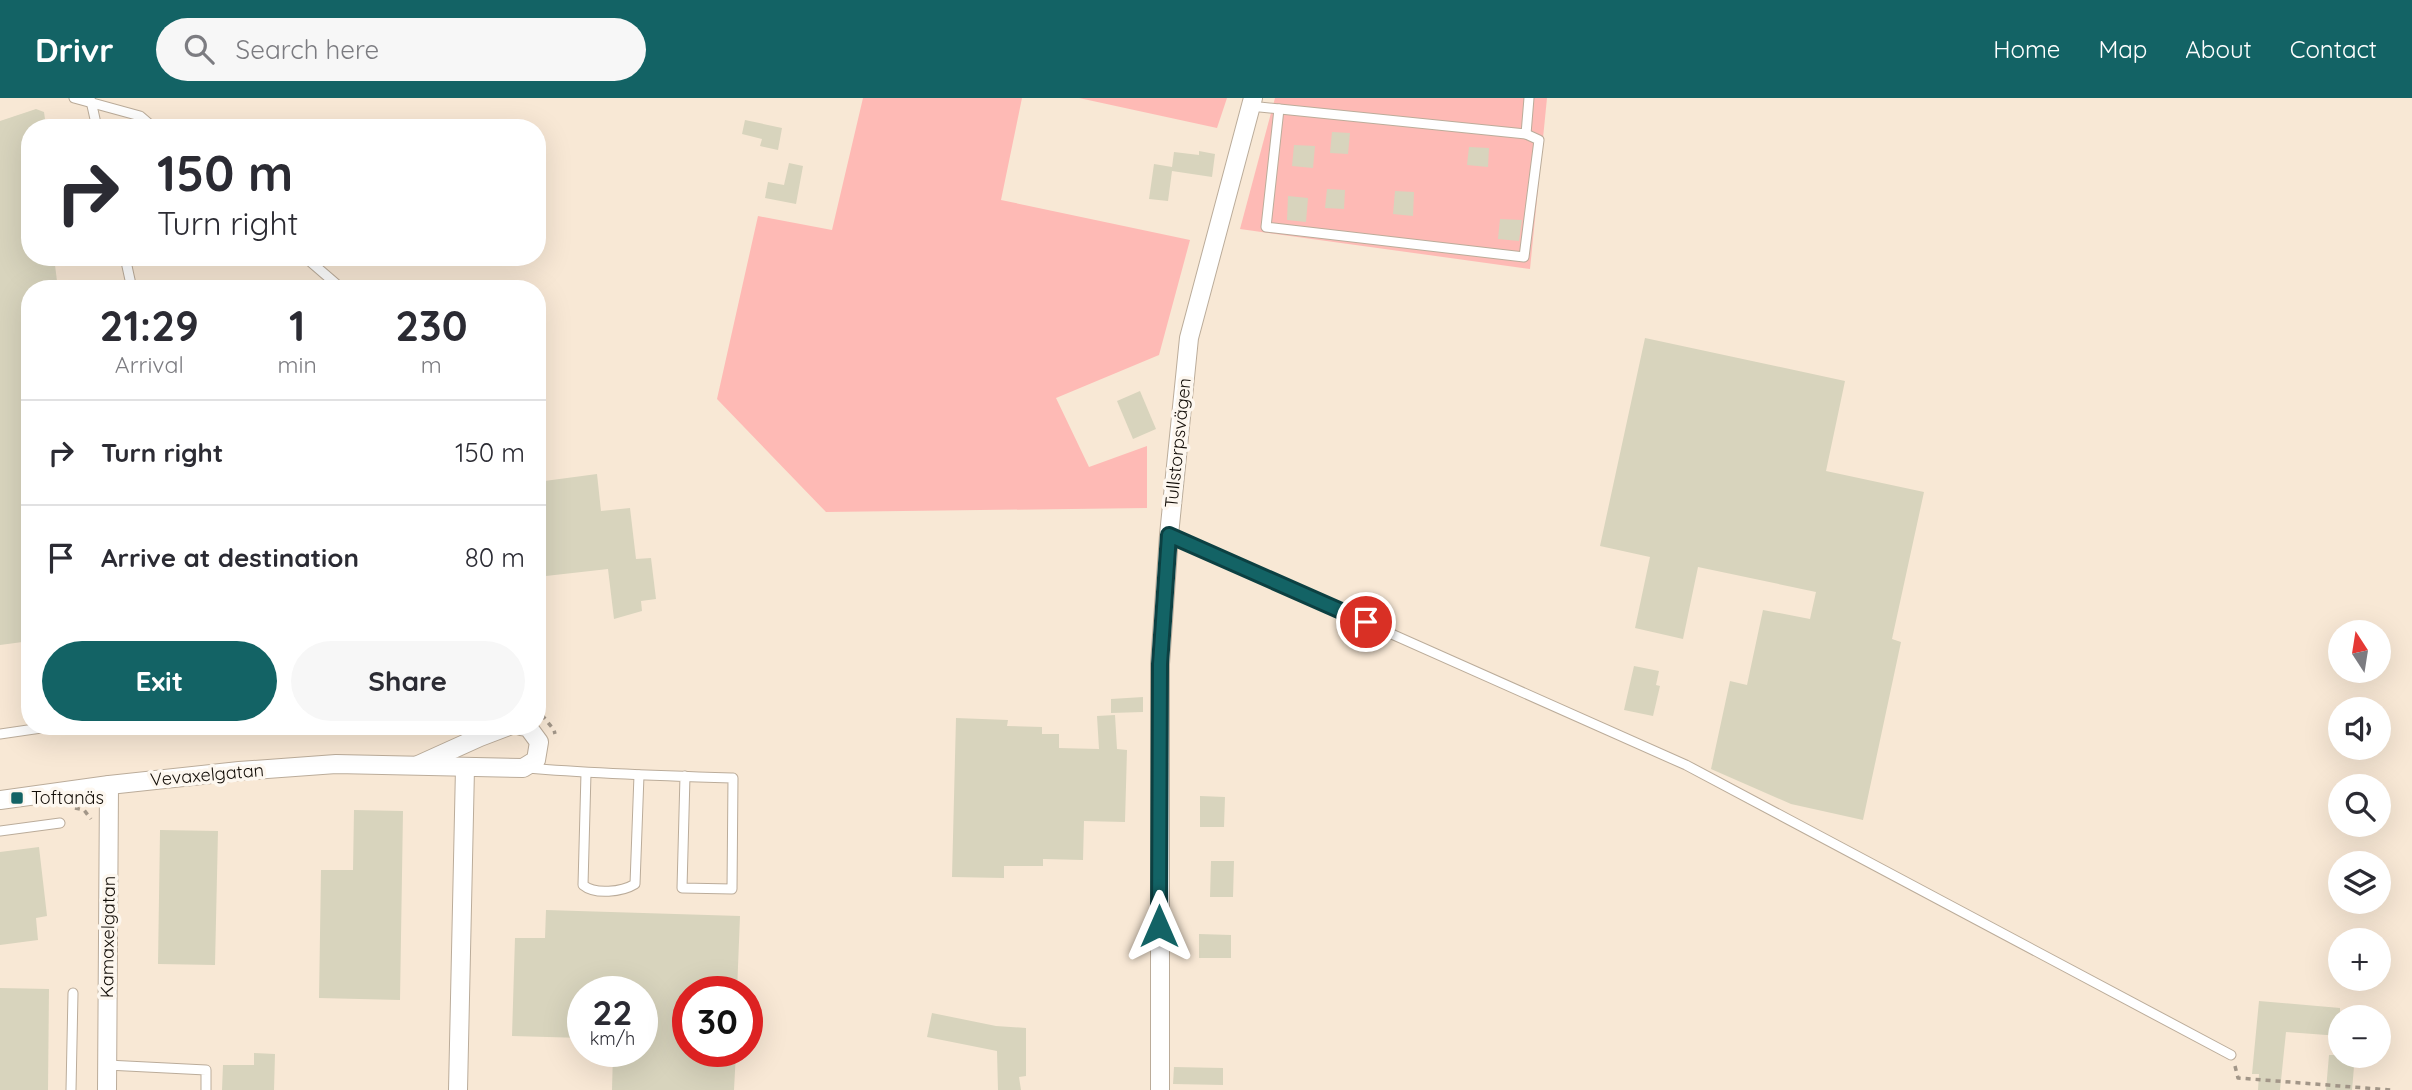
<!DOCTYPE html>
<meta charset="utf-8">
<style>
body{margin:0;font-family:Quicksand,sans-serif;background:#f7f7f7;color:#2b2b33;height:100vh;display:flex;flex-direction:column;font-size:26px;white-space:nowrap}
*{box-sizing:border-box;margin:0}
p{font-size:23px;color:#7c7c81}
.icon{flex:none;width:38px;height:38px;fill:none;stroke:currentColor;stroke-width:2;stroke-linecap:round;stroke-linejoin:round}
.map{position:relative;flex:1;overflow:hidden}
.drawer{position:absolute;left:21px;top:182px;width:525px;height:455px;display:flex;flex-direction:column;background:#fff;border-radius:28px;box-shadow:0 7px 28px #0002}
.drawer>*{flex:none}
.hud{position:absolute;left:21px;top:21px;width:525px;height:147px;border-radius:28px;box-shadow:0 7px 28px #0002;background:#fff;color:#2b2b33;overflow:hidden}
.needle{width:46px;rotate:348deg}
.controls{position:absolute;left:2328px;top:522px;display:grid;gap:14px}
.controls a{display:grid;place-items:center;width:63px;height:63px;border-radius:50%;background:#fff;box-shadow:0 7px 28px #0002;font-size:35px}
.speed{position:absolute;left:567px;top:878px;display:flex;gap:14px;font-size:35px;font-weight:700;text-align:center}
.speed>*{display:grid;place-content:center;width:91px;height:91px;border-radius:50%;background:#fff;box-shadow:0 7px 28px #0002;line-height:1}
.speed small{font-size:18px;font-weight:400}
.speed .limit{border:10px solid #d22;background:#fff;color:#111}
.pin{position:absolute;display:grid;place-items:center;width:60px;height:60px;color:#fff;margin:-30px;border:4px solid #fff;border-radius:50%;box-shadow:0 2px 7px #0007}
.me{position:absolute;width:77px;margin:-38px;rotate:0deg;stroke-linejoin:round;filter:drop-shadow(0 0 5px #0008)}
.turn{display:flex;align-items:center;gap:24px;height:147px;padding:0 21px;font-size:32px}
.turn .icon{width:91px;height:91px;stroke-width:2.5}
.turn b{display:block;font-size:49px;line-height:60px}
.eta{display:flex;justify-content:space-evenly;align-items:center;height:119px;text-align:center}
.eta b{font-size:42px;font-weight:700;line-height:49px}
.cta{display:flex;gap:14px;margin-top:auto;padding:14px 21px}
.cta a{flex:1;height:80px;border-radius:42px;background:#136365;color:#fff;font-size:28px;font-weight:700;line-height:80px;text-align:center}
.cta a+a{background:#f7f7f7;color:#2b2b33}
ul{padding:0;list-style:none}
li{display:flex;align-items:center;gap:21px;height:105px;padding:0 21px;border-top:2px solid #e1e1e2}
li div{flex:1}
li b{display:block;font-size:26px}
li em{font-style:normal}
header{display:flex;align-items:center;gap:42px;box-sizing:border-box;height:98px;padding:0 35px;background:#136365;color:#fff}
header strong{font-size:33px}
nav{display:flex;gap:38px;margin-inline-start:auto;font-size:24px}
.search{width:490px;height:63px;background:#f7f7f7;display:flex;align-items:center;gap:18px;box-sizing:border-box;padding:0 24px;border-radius:38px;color:#7c7c81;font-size:26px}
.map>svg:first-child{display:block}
.green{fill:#febab5}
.building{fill:#d8d4bd}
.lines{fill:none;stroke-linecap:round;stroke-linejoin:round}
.service-casing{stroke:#bbac9a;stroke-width:11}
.minor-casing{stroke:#bbac9a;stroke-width:20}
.path{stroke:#a29688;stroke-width:3.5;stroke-dasharray:5 5;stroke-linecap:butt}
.service{stroke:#fff;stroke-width:9}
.minor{stroke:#fff;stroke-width:18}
.route-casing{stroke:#0c4042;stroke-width:18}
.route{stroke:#136365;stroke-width:12}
.poi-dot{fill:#136365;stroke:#fdf7ef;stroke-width:2.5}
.labels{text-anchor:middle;stroke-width:7;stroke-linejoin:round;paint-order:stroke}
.street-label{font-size:18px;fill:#120d07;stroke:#fdf7ef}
.poi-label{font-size:18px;fill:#120d07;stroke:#fdf7ef;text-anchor:start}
</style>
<header>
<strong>Drivr</strong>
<div class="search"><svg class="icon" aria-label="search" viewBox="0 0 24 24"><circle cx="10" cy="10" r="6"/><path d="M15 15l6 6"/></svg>Search here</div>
<nav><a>Home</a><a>Map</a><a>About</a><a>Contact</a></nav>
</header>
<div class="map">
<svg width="2412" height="992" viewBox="0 0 2412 992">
<rect width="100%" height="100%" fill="#f8e8d5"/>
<!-- green -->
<g class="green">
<path d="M863,0H1022L1001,102L1190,142L1159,257L1056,300L1089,369L1147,348V410L826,414L717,301L758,118L832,132Z"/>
<path d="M1079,0H1227L1217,30Z"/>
<path d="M1275,0H1547L1530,171L1240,131Z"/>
</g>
<!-- building -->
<g class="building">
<path d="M36,11L44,14L45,21L38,30H30V159H54L58,191H30V543L0,547V23Z"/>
<path d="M745,22L782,30L778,52L760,48L762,41L742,36Z"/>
<path d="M1332,34L1350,35L1348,56L1330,55Z"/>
<path d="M1294,47L1315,48L1313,70L1292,68Z"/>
<path d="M1469,49L1489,50L1488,69L1467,67Z"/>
<path d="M1199,53L1215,56L1212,79L1172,73L1168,103L1149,101L1154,66L1172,69L1174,54L1199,57Z"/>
<path d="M789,65L803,68L796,106L765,100L768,84L784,87Z"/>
<path d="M1327,91L1345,92L1344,111L1325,110Z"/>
<path d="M1395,93L1414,94L1413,118L1393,116Z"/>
<path d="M1288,98L1308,100L1306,124L1287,122Z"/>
<path d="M1500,121L1522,122L1519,143L1498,141Z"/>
<path d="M1645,240L1845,283L1826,373L1924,394L1892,541L1901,544L1863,722L1791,706L1711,671L1730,583L1747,587L1763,512L1810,521L1816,494L1698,469L1683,541L1635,530L1650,459L1600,448Z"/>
<path d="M1140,293L1156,331L1133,341L1117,303Z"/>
<path d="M597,376L601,413L630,410L636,461L651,460L656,501L641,503L642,513L614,521L608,471L537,479V384Z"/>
<path d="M1634,568L1659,573L1656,587L1660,588L1653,618L1624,612Z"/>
<path d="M1143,599V614L1111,615V601Z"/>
<path d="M1115,617L1117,651L1127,652L1125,724L1084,723L1083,762L1043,761V768H1004V780L952,779L956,620L1008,622L1007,628L1042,629V636H1059V650L1099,651L1097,618Z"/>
<path d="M1200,698L1225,699L1224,729H1200Z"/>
<path d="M354,712L403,713L400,902L319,900L321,772H353Z"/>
<path d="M160,732L218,733L215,867L158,866Z"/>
<path d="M39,749L47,818L36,820L38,842L0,847V754Z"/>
<path d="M1211,763H1234L1233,799H1210Z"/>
<path d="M546,812L740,818L737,894H688V954H736L734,992H612L613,954H642V894H583V940L512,938L515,840H545Z"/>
<path d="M1199,836L1231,837V860H1199Z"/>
<path d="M0,890L49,891L48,992H0Z"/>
<path d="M2259,903L2340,910V938L2286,934L2280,992H2258L2259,976H2252Z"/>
<path d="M932,915L996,928L1026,930V978L1019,979L1021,992H998L997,953L927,939Z"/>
<path d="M254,955L275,956L274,992H222L223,967H254Z"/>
<path d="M2329,957H2355L2352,992H2326Z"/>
<path d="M1174,969L1223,970V987L1173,986Z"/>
</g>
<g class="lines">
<defs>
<g id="service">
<path d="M74,0L140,18L154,30"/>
<path d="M91,3L97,30"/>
<path d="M1250,8L1526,36L1529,0"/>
<path d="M1279,11L1266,129L1524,159L1539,42L1526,36"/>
<path d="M125,159L132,191"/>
<path d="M305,159L342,191"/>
<path d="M1169,437L1686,667L2231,957"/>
<path d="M0,636L55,628"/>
<path d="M528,670C596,676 665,678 733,680L732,791L682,790L685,678"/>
<path d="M586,675L583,787C595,797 622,794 635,786L639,677"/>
<path d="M0,733L60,725"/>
<path d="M107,967L206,972V992"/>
<path d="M71,992L73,895"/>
</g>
<g id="minor">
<path d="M418,667L480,639L509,628"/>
<path d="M0,702L109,687L239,673L336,666L523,670L536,662L539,644L528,629L521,628"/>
<path d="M107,992L109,687"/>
<path d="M458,992L465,670"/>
<path d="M1160,992V566L1169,437L1189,240L1253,0"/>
</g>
</defs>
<!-- service casing -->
<use href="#service" class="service-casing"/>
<!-- minor casing -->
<use href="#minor" class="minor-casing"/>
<!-- path -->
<g class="path">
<path d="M542,617L554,632L555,636"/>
<path d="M75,710L84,712L91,721"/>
<path d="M2235,968L2238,980L2391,992"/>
</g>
<!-- service -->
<use href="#service" class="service"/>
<!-- minor -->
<use href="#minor" class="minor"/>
</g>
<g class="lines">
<defs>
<path id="route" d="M1159,828L1160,566L1169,437L1366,524"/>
</defs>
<!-- route casing -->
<use href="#route" class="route-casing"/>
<!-- route -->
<use href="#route" class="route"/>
</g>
<!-- markers -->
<rect class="poi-dot" x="10" y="693" width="14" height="14" rx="3.5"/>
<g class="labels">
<!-- street labels -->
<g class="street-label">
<text transform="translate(1178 345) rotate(-84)" y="6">Tullstorpsvägen</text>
<text transform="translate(207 677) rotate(-5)" y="6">Vevaxelgatan</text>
<text transform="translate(108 839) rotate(-89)" y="6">Kamaxelgatan</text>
</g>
<!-- poi labels -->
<g class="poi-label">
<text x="31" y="706">Toftanäs</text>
</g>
</g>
</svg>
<div class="controls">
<a><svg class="needle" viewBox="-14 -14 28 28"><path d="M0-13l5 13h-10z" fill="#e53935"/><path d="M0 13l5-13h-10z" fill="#7c7c81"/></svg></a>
<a><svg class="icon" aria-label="sound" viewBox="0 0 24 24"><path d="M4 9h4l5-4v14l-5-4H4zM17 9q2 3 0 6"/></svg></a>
<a><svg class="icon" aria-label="search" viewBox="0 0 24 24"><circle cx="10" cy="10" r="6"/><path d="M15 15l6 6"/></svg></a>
<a><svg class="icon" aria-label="layers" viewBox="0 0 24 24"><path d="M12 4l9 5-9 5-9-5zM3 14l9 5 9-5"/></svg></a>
<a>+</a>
<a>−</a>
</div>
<div class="speed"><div>22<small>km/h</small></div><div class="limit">30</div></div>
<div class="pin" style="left:1366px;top:524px;background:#d93025"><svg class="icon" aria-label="arrive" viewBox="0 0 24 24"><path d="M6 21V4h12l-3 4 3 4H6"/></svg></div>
<svg class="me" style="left:1159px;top:828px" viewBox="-20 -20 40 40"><path d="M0-17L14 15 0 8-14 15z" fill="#136365" stroke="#fff" stroke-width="4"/></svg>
<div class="hud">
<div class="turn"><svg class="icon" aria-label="right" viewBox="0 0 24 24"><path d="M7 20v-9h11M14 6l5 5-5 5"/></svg><div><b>150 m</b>Turn right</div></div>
</div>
<section class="drawer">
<div class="eta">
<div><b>21:29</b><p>Arrival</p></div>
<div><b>1</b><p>min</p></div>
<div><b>230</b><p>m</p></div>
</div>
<ul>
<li><svg class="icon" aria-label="right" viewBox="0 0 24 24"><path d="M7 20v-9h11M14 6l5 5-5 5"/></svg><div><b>Turn right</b></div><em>150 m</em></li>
<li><svg class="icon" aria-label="arrive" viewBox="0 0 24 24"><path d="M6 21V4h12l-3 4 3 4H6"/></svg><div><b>Arrive at destination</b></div><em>80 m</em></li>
</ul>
<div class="cta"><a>Exit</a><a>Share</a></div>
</section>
</div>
